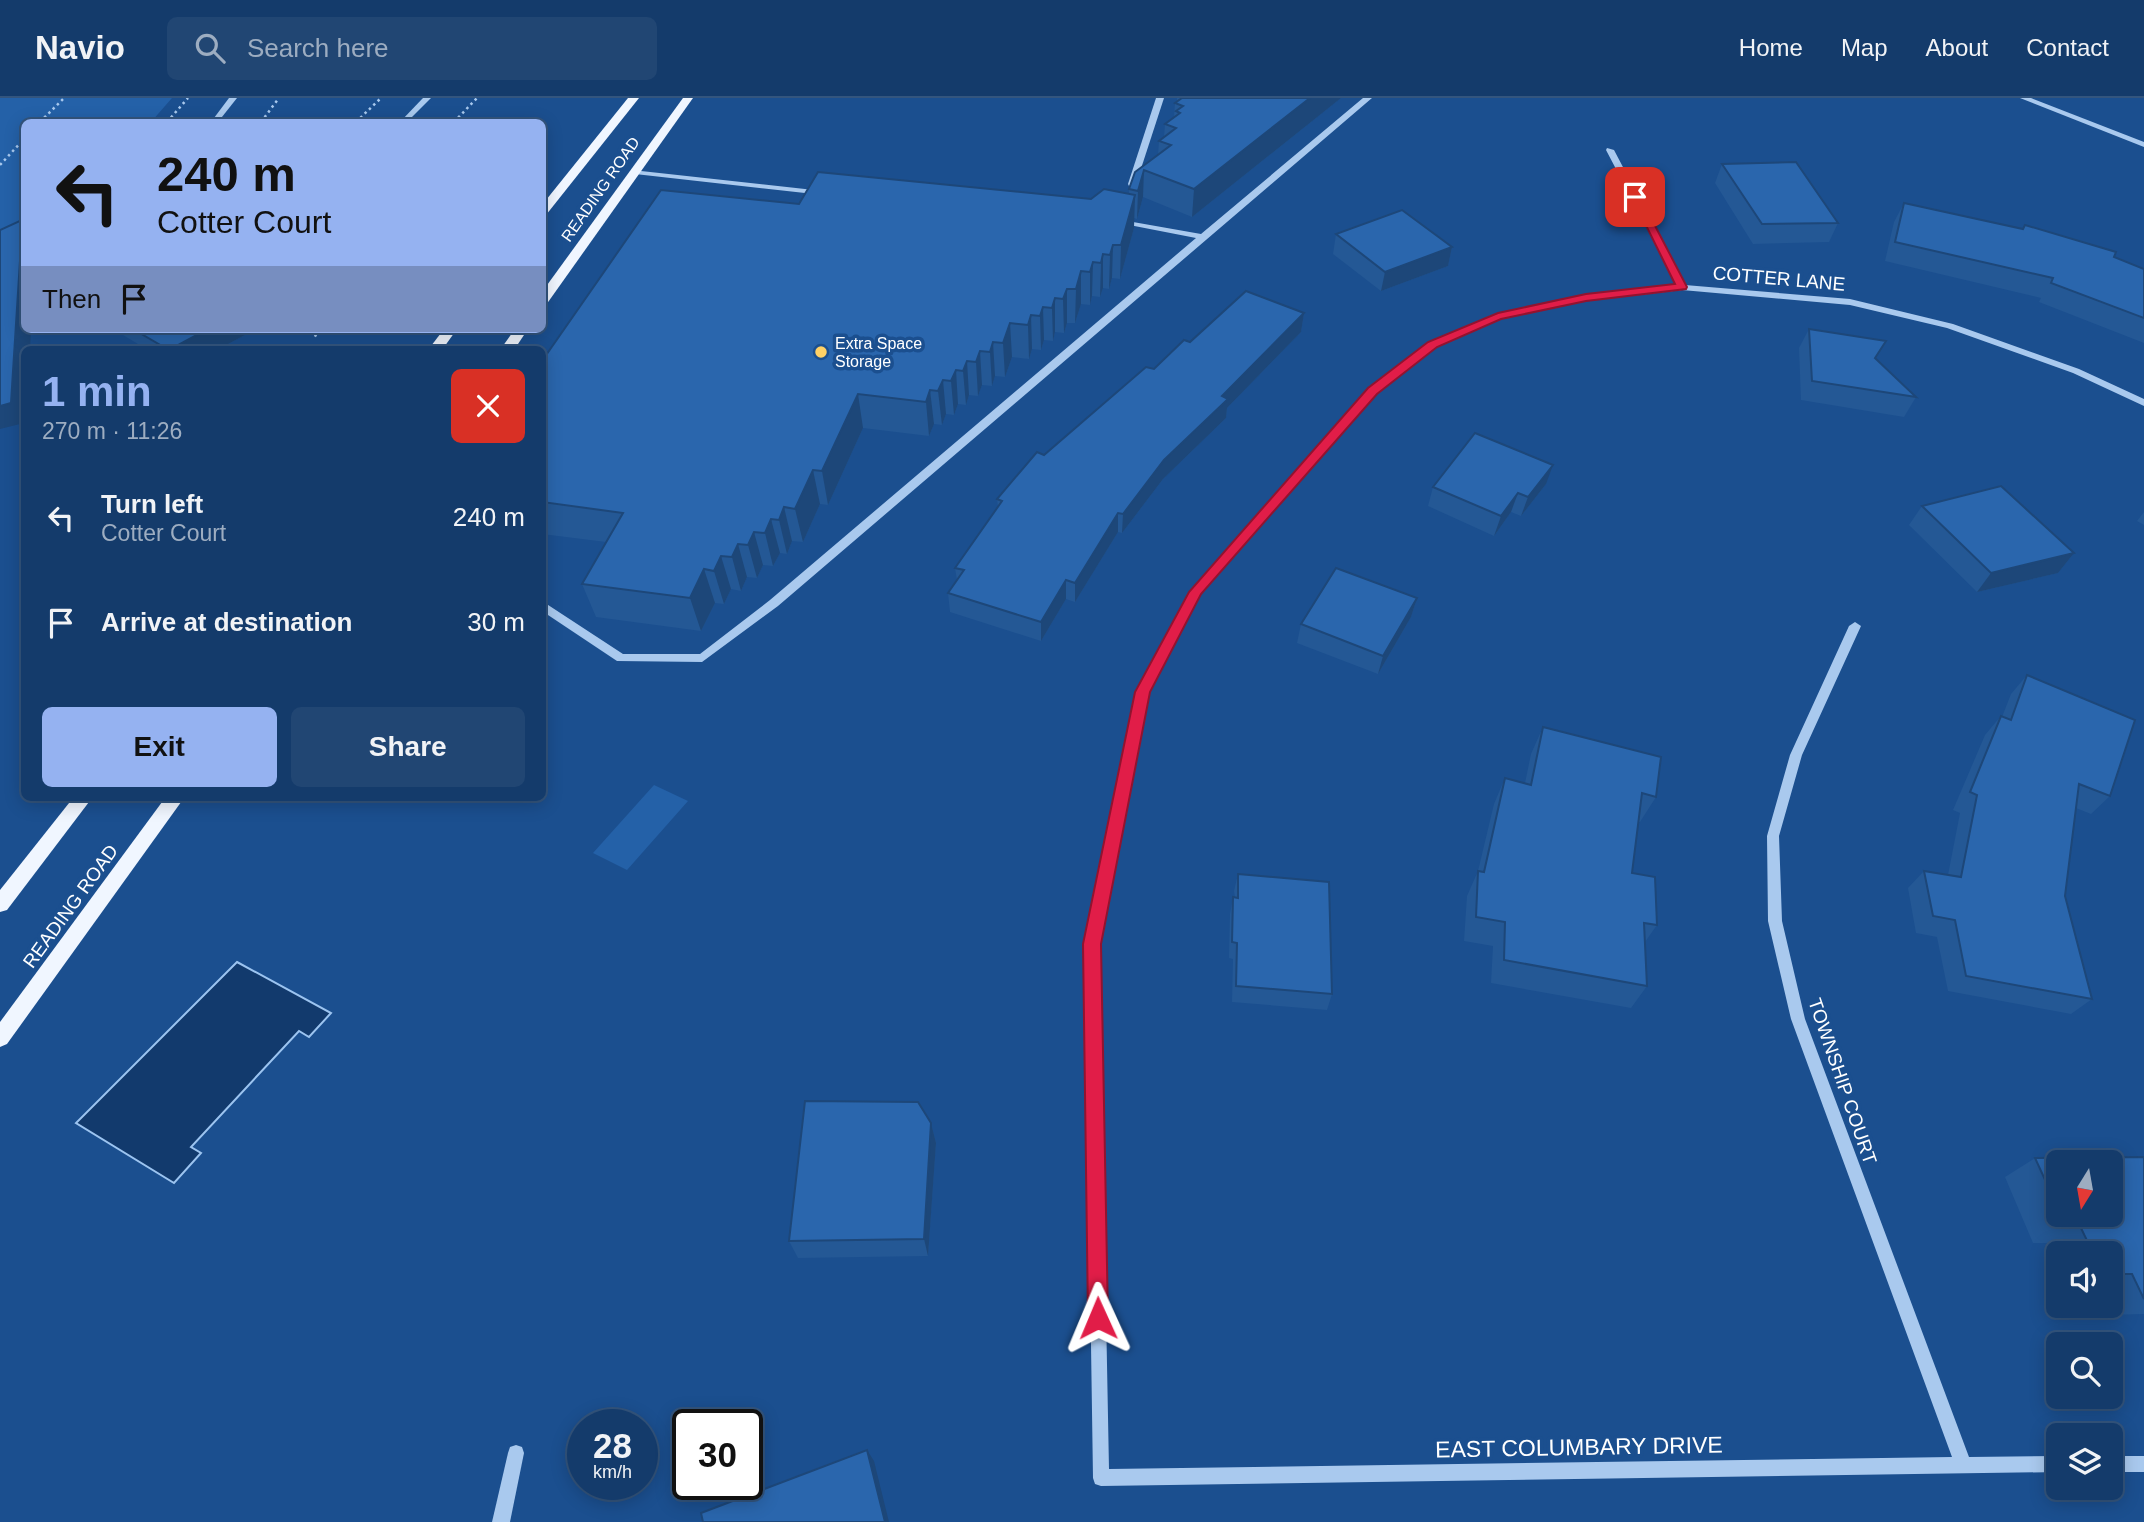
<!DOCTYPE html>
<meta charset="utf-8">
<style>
body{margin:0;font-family:Arial,sans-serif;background:#214673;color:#f1f3f6;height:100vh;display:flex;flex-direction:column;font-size:26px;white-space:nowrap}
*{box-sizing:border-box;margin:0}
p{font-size:23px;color:#9dadc1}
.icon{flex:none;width:38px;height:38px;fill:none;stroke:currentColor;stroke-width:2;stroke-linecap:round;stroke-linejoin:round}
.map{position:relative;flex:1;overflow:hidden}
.side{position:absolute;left:21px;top:248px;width:525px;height:455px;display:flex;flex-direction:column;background:#143b6b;border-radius:10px;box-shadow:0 4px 18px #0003,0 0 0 2px #33557e}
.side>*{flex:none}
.top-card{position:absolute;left:21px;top:21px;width:525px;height:214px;border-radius:10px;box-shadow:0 4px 18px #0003,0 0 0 2px #33557e;background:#95b2f1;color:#111;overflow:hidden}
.needle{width:46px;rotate:191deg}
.buttons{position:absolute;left:2046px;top:1052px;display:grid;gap:14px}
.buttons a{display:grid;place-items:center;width:77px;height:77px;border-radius:10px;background:#143b6b;box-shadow:0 4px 18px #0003,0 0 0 2px #33557e;font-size:35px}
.speed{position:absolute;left:567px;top:1311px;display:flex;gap:14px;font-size:35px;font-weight:700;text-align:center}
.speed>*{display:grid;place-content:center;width:91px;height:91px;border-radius:50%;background:#143b6b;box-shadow:0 4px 18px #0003,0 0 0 2px #33557e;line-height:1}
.speed small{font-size:18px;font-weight:400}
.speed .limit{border:4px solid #111;border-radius:10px;background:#fff;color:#111}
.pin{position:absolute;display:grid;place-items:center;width:60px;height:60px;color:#fff;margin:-30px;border-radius:14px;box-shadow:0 4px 10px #0006}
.me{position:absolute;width:77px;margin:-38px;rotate:359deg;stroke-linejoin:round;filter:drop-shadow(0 0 5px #0008)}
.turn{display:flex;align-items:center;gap:24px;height:147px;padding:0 21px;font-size:32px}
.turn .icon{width:91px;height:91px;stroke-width:2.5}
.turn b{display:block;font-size:49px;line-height:60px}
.then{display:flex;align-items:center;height:66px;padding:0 21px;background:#0003;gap:14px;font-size:26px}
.round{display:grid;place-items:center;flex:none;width:74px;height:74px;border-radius:10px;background:#214673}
.headline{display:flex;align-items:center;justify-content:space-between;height:119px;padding:0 21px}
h1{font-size:42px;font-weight:600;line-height:52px;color:#95b2f1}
.action{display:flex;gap:14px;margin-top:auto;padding:14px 21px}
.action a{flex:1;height:80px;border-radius:10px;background:#95b2f1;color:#111;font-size:28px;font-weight:600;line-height:80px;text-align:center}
.action a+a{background:#214673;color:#f1f3f6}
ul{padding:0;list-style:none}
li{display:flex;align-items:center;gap:21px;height:105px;padding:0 21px}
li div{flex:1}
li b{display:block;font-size:26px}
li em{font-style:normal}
header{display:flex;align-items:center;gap:42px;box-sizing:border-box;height:98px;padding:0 35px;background:#143b6b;border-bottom:2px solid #33557e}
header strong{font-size:33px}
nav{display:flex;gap:38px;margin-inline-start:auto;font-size:24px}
.search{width:490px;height:63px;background:#214673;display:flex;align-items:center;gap:18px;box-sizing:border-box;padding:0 24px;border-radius:10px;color:#9dadc1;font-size:26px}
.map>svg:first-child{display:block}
.green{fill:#2461a8}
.water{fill:#123a6d;stroke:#9cc4f0;stroke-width:2}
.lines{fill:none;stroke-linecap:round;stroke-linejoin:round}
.path{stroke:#a9c9ee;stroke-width:2.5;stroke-dasharray:2.5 3.5;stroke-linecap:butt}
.minor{fill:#a9c9ee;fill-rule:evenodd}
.major{fill:#f0f6ff;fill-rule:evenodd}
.wall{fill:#245895;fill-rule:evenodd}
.shaded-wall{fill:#1d4779}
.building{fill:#2a66ad;stroke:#1d4779;stroke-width:2}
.route{fill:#e11d48;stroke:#92132f;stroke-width:2}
.poi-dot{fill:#ffd166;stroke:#1b4f8f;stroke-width:2.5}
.labels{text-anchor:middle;stroke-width:7;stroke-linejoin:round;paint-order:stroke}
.far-street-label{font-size:16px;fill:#fff;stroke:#1b4f8f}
.far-poi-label{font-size:16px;fill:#fff;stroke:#1b4f8f;text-anchor:start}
.street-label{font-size:19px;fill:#fff;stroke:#1b4f8f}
.near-street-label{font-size:23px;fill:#fff;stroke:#1b4f8f}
</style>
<header>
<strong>Navio</strong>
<div class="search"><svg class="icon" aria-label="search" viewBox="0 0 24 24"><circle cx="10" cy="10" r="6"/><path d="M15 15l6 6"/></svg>Search here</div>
<nav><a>Home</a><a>Map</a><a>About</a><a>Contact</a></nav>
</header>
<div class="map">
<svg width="2144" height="1424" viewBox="0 0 2144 1424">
<rect width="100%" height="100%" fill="#1b4f8f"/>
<!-- green -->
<g class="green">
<path d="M0,0H172L151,24H24V130L0,140Z"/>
<path d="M654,687L688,703L627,772L593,755Z"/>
</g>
<!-- water -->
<path class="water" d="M237,864L331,915L309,939L299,933L191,1049L201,1055L174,1085L76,1025Z"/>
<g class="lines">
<!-- path -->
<g class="path">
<path d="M40,24L64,0"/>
<path d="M167,24L188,0"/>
<path d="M261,24L279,0"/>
<path d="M356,24L381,0"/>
<path d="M454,24L477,0"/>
<path d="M0,67L24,41"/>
<path d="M304,231L318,239"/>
</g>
<!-- minor -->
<g class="minor">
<path d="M229,0H237L218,24H211Z"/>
<path d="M423,0H431L407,24H400Z"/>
<path d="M1156,0H1164L1136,86L1129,88L1128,86Z"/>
<path d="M1363,0H1372L778,508L702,564L617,563L542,513V503L623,556H700L770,502L1196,140L1119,125H1116V121L1201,136Z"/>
<path d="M2020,0H2031L2144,44V49Z"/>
<path d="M1607,50L1614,52L1685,187L1850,201L1953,226L2079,271L2144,301V308L2073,275L1947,230L1850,207L1682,192L1586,203L1501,220L1435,248L1375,295L1200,496L1148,594L1099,846L1109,1371L1952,1359L1791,921L1768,823L1767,738L1790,657L1849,528L1855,524L1861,528L1802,657L1779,738L1782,823L1805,921L1969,1359L2058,1358V1374L1101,1388L1095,1386L1093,1380L1085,846L1136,594L1192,491L1369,291L1429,244L1498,215L1586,197L1677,187L1606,52Z"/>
<path d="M632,72L823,93L827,95L823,97L635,76L631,74Z"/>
<path d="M516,1347L522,1349L524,1355L510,1424H492L508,1355L510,1349Z"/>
<rect x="2110" y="1358" width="34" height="16"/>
</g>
<!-- major -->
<g class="major">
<path d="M628,0H639L546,117L542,118V107Z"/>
<path d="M683,0H693L546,207L542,208V194Z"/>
<path d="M444,231H457L442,252H428Z"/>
<path d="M515,231H528L514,252H500Z"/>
<path d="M73,700H92L7,812L0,814V792Z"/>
<path d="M165,700H184L7,946L0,949V924Z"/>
</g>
</g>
<!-- wall -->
<g class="wall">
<path d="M1177,0H1341L1192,119L1143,99L1137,121L1134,120V130L1120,181L1112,180L1109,191L1103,190L1100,199L1092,198L1090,207L1081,206L1075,225H1067L1064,235L1055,234L1053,243L1044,242L1041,252L1032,251L1029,261L1012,259L1005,279L995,278L992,288L982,287L978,298L969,297L966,307L958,306L954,317L946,316L942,327L934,326L929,338L863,330L828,407L820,406L803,444L792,443L787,456L780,455L773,468L763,467L757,480L747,479L741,493L731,491L724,506L715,505L701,533L596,519L582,486L606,444L542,436V263L799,106L1091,101L1129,96V91L1135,74L1158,57L1159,43L1164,39L1165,26L1174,19L1175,5L1177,4Z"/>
<path d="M1722,66L1838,125L1829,144L1753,146L1715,85Z"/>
<path d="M1904,105L2114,159L2144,171V245L2039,204L2041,200L1885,163L1894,124Z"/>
<path d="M1336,136L1452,149L1448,168L1381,193L1333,156Z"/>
<path d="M1304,215L1301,234L1227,310L1226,320L1163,381L1122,435L1118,434L1075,504L1066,501L1041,543L950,514L948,495L957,482L955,470L998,409L997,401L1044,357L1190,244Z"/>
<path d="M113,231H256L217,252H148Z"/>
<path d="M1809,231L1876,261L1916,299L1904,319L1801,302L1799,250Z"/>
<path d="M1546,386L1521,418L1511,414L1494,438L1428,408L1433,389Z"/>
<path d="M1922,408L2074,455L2058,475L1977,494L1909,427Z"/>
<path d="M2144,414V427L2137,423Z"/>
<path d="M1417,500L1411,519L1378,576L1297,545L1301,526Z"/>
<path d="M2027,577L2110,698L2091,716L2076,710L2065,798L2092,901L2071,916L1948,893L1937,839L1916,835L1908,790L1924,773L1948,777L1960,715L1953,712L1985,637L2001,618L2002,619L2011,596Z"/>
<path d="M1543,629L1656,699L1640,724H1638L1632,775L1657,827L1645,844L1647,888L1631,910L1491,885L1493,848L1464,843L1467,798L1478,773L1494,706L1505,680L1525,685L1531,656Z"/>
<path d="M1238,776L1332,896L1327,912L1232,904L1233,861L1229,860L1230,816L1233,799H1235L1234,793Z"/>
<path d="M931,1025L936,1045L928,1158L798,1160L789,1143Z"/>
<path d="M2144,1059V1216L2108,1217L2104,1208H2110V1155H2058V1169L2047,1145H2033L2005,1079L2035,1060ZM2058,1064L2110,1116H2058Z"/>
</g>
<!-- shaded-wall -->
<g class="shaded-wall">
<path d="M1310,0H1341L1192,119L1194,91Z"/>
<path d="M1144,72L1143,99L1137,121L1138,93Z"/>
<path d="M1135,97L1134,130L1120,181L1121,147Z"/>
<path d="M1113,147L1112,180L1109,191L1110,157Z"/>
<path d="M1452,149L1448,168L1381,193L1385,174Z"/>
<path d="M1103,156V190L1100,199L1101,165Z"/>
<path d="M20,163L24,170V231H31L30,252H24V325L0,331V308Z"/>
<path d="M1093,164L1092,198L1090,207V174Z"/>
<path d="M1081,173V206L1075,225L1076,191Z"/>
<path d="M1067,191V225L1064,235L1063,201Z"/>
<path d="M1055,200V234L1053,243L1052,210Z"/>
<path d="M1043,209L1044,242L1041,252L1040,218Z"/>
<path d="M1304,215L1301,234L1227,310L1226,320L1163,381L1122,435L1123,416L1164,362L1222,298Z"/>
<path d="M1031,217L1032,251L1029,261L1028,227Z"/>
<path d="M1010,225L1012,259L1005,279L1003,245Z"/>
<path d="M208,231H256L217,252H169Z"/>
<path d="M993,244L995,278L992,288L990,254Z"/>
<path d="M980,253L982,287L978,298L976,264Z"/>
<path d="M967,263L969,297L966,307L963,273Z"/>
<path d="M956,272L958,306L954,317L951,283Z"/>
<path d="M943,282L946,316L942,327L938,293Z"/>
<path d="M930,292L934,326L929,338L926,304Z"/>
<path d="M858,296L863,330L828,407L822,373Z"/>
<path d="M1553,367L1546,386L1521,418L1528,399Z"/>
<path d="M813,372L820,406L803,444L795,411Z"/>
<path d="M1518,395L1511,414L1494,438L1501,418Z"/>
<path d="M784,409L792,443L787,456L779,422Z"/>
<path d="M1118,415V434L1075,504V485Z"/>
<path d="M771,421L780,455L773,468L765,435Z"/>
<path d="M754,434L763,467L757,480L748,447Z"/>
<path d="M738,446L747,479L741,493L732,459Z"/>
<path d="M2074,455L2058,475L1977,494L1991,475Z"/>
<path d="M721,458L731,491L724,506L714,473Z"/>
<path d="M704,471L715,505L701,533L690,500Z"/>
<path d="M1066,482V501L1041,543V524Z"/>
<path d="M1417,500L1411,519L1378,576L1383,558Z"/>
<path d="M931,1025L936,1045L928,1158L924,1141Z"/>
<path d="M867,1352L874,1363L889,1424H885Z"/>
</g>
<!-- building -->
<g class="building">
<path d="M1182,0H1310L1194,91L1144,72L1138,93L1129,91L1135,74L1171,47L1159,43L1176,30L1165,26L1180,15L1176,13L1183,8L1175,5Z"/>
<path d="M1796,64L1838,125L1762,126L1722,66Z"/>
<path d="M818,74L1091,101L1104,91L1135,97L1121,147H1113L1110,157L1103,156L1101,165L1093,164L1090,174L1081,173L1076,191H1067L1063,201L1055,200L1052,210L1043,209L1040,218L1031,217L1028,227L1010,225L1003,245L993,244L990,254L980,253L976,264L967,263L963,273L956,272L951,283L943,282L938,293L930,292L926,304L858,296L822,373L813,372L795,411L784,409L779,422L771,421L765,435L754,434L748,447L738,446L732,459L721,458L714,473L704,471L690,500L582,486L623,415L542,404V263L661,92L799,106Z"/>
<path d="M1904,105L2023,131L2025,127L2116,154L2114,159L2144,171V220L2051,185L2053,180L1895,144Z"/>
<path d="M1402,112L1452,149L1385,174L1336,136Z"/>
<path d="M24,121V166L20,163L11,305L0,308V132Z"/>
<path d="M1246,193L1304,215L1222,298L1228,301L1164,362L1123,416L1118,415L1075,485L1066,482L1041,524L948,495L964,472L955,470L1002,403L997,401L1037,354L1044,357L1146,269L1154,271L1184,242L1190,244Z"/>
<path d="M133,231H208L169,252Z"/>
<path d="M1809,231L1886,243L1875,260L1916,299L1812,283Z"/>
<path d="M1475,335L1553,367L1528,399L1518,395L1501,418L1433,389Z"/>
<path d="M2001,388L2074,455L1991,475L1922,408Z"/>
<path d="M1336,470L1417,500L1383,558L1301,526Z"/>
<path d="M2027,577L2135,622L2110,698L2079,686L2065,798L2092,901L1966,878L1955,822L1933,818L1924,773L1961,779L1977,697L1970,694L2001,618L2011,622Z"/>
<path d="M1543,629L1661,659L1656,699L1642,695L1632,775L1655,779L1657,827L1644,825L1647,888L1504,862L1505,824L1476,819L1478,773L1484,774L1505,680L1531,687Z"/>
<path d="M1238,776L1329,784L1332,896L1236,888L1237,845L1232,844L1233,799L1238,800Z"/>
<path d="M805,1003L918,1004L931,1025L924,1141L789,1143Z"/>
<path d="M2144,1059V1201L2132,1176H2110V1155H2093L2080,1128L2066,1127L2061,1116H2110V1064H2058V1110L2035,1060Z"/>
<path d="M867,1352L885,1424H703L701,1415Z"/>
</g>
<!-- route -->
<path class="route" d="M1631,97L1640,99L1687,189L1686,191L1586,203L1501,221L1437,249L1377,296L1201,496L1150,594L1101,846L1108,1220L1105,1227L1098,1230L1091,1227L1088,1220L1083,846L1135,594L1189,494L1368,290L1428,244L1498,215L1586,196L1675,186Z"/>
<!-- markers -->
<circle class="poi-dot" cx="821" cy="254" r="7"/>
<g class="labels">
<!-- far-street labels -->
<g class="far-street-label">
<text transform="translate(600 91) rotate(-55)" y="6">READING ROAD</text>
</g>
<!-- far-poi labels -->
<g class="far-poi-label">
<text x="835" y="251">Extra Space<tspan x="835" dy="18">Storage</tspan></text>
</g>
<!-- street labels -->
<g class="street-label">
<text transform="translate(1779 180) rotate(5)" y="7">COTTER LANE</text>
<text transform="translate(70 808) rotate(-54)" y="7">READING ROAD</text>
<text transform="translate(1843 983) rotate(71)" y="7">TOWNSHIP COURT</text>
</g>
<!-- near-street labels -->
<g class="near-street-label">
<text transform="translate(1579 1349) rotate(-1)" y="8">EAST COLUMBARY DRIVE</text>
</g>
</g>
</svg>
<div class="buttons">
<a><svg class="needle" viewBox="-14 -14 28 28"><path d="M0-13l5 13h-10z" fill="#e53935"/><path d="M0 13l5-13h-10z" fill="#9dadc1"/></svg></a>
<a><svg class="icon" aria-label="sound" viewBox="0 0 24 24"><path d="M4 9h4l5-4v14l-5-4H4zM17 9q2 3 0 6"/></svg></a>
<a><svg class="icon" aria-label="search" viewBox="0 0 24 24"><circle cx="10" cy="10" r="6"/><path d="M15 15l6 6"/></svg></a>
<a><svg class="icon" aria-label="layers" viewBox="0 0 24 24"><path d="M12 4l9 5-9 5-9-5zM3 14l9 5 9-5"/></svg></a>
</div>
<div class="speed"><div>28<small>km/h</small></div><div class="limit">30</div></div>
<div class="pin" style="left:1635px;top:99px;background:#d93025"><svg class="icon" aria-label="arrive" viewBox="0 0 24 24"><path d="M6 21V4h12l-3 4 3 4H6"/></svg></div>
<svg class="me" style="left:1098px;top:1220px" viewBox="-20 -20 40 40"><path d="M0-17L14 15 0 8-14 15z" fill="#e11d48" stroke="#fff" stroke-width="4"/></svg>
<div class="top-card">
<div class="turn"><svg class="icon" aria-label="left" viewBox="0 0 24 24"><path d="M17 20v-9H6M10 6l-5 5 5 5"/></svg><div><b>240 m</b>Cotter Court</div></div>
<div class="then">Then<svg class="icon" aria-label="arrive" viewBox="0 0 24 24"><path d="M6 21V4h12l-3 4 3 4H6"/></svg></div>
</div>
<section class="side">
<div class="headline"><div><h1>1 min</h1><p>270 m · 11:26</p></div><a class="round" style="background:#d93025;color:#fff"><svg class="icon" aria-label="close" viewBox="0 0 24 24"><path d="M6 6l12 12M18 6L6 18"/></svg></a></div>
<ul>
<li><svg class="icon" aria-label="left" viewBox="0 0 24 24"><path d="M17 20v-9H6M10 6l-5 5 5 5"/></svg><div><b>Turn left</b><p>Cotter Court</p></div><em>240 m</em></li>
<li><svg class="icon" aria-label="arrive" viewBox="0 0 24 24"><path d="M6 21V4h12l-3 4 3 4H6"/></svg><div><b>Arrive at destination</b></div><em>30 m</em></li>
</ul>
<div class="action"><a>Exit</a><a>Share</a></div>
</section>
</div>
